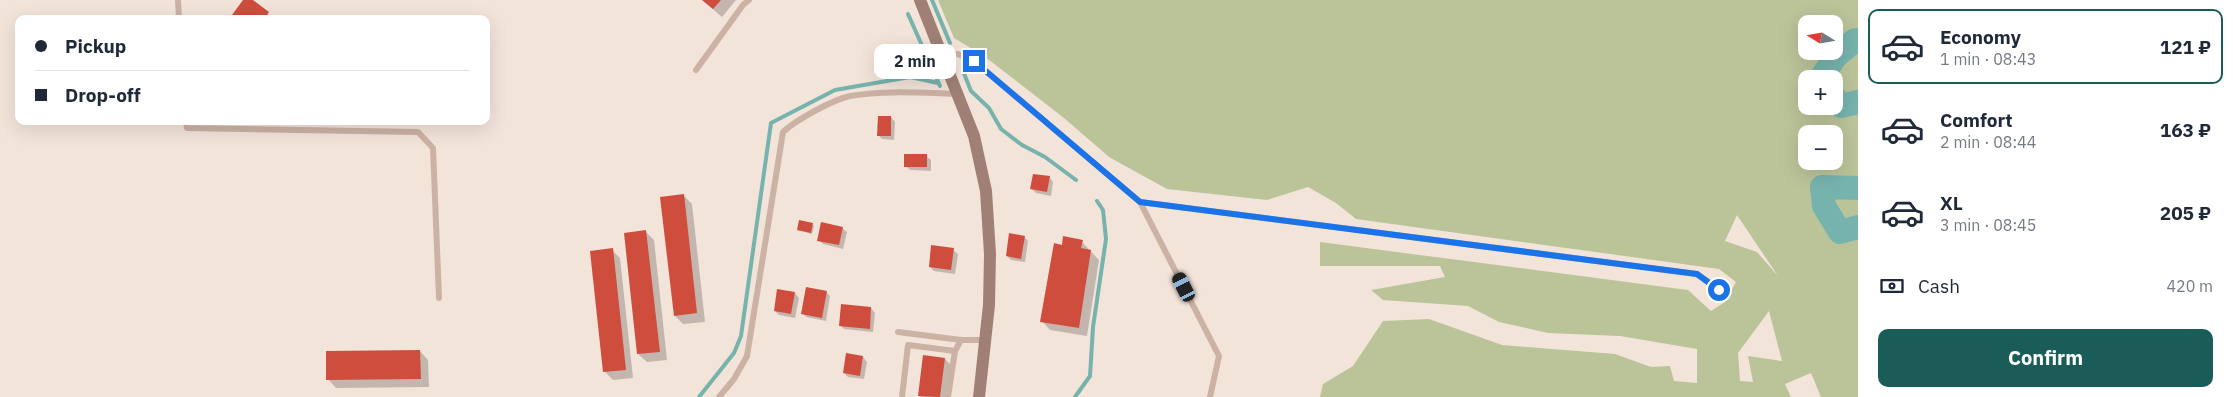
<!DOCTYPE html>
<meta charset="utf-8">
<style>
body{margin:0;font-family:"IBM Plex Sans",sans-serif;background:#f6f6f7;color:#1f2937;height:100vh;display:flex;flex-direction:column;font-size:19px;white-space:nowrap}
*{box-sizing:border-box;margin:0}
p{font-size:16px;color:#747a83}
.icon{flex:none;width:28px;height:28px;fill:none;stroke:currentColor;stroke-width:2;stroke-linecap:round;stroke-linejoin:round}
.map{position:relative;flex:1;overflow:hidden}
.side{display:flex;flex-direction:column;background:#fff;width:375px}
.side>*{flex:none}
.top-card{position:absolute;left:15px;top:15px;width:475px;height:110px;border-radius:10px;box-shadow:0 5px 20px #0002;display:grid;align-content:center;height:110px;padding:0 20px;background:#fff}
.needle{width:32px;rotate:281deg}
.controls{position:absolute;left:1798px;top:15px;display:grid;gap:10px}
.controls a{display:grid;place-items:center;width:45px;height:45px;border-radius:10px;background:#fff;box-shadow:0 5px 20px #0002;font-size:25px}
.end{position:absolute;width:22px;height:22px;margin:-11px;border:6px solid #1a73e8;background:#fff;box-shadow:0 0 0 2px #fff}
.from{border-radius:50%}
.bubble{position:absolute;height:35px;border-radius:10px;background:#fff;box-shadow:0 5px 20px #0002;font-size:16px;font-weight:700;line-height:35px;text-align:center}
.car{position:absolute;width:15px;height:30px;margin:-15px -8px;border-radius:6px;box-shadow:0 0 4px 1px #0007;background:linear-gradient(#222 24%,#8ab4d8 0 40%,#222 0 76%,#8ab4d8 0 86%,#222 0)}
.top-card b{display:flex;align-items:center;gap:18px;height:48px;font-size:19px}
.top-card b+b{border-top:1px solid #e0e1e3}
.top-card i{width:12px;height:12px;background:#1f2937}
ul{padding:9px 0 0;list-style:none}
li{display:flex;align-items:center;gap:15px;height:75px;margin:0 10px 8px;padding:0 10px;border:2px solid transparent;border-radius:10px}
li div{flex:1}
li b{display:block;font-size:19px}
li em{font-style:normal;font-weight:700}
li.active{border-color:#195c58}
li>.icon{width:45px;height:45px;stroke-width:1.5}
.pay{display:flex;align-items:center;gap:12px;height:55px;padding:0 20px;font-size:19px}
.pay p{margin-inline-start:auto}
.button{display:flex;gap:10px;margin-top:auto;padding:10px 20px}
.button a{flex:1;height:58px;border-radius:10px;background:#195c58;color:#fff;font-size:20px;font-weight:700;line-height:58px;text-align:center}
main{display:flex;flex:1;min-height:0}
.map>svg:first-child{display:block}
</style>
<main>
<div class="map">
<svg width="1858" height="397" viewBox="0 0 1858 397">
<rect width="100%" height="100%" fill="#f3e4da"/>
<path fill="#bbc399" fill-rule="evenodd" d="M938,0H1858V397H1821L1811,373L1785,384L1791,397H1320L1323,384L1353,366L1383,321L1429,319L1502,345L1615,354L1651,367L1670,366L1674,381L1697,383V349L1620,336L1548,333L1499,322L1468,306L1383,300L1371,290L1445,277L1440,266H1320V242L1688,290L1711,311L1725,302L1736,282L1719,269L1356,219L1336,203L1308,187L1267,200L1167,189L1109,157L1064,118L984,56L954,38ZM1806,24H1834V51H1806ZM1806,79H1834V106H1806ZM1806,134H1834V161H1806ZM1737,215L1778,276L1757,252L1725,241ZM1769,311L1782,361L1748,356L1753,382L1740,381L1738,353Z"/>
<g fill="#0003">
<polygon points="245,0 251,0 274,19 230,19"/>
<polygon points="702,0 736,0 722,17"/>
<polygon points="891,117 895,122 894,140 882,139 878,135"/>
<polygon points="926,156 931,160 931,171 910,170 906,166"/>
<polygon points="1049,177 1053,182 1051,196 1036,193 1032,189"/>
<polygon points="683,195 692,204 705,322 683,324 675,316"/>
<polygon points="812,224 814,226 812,234 798,230"/>
<polygon points="842,228 847,232 843,249 823,244 819,240"/>
<polygon points="646,232 654,240 667,360 647,362 638,354"/>
<polygon points="1024,237 1028,241 1025,262 1011,260 1007,256"/>
<polygon points="1082,242 1099,260 1087,336 1050,330 1042,321 1063,246"/>
<polygon points="612,250 620,258 633,378 613,380 605,372"/>
<polygon points="953,250 958,254 955,274 934,271 930,267"/>
<polygon points="826,292 830,296 826,321 806,317 802,313"/>
<polygon points="795,293 799,298 795,318 779,315 775,311"/>
<polygon points="842,306 871,308 875,313 873,332 844,329 840,325"/>
<polygon points="420,351 428,360 429,387 336,388 328,379"/>
<polygon points="847,355 863,357 867,362 864,379 848,377 844,373"/>
<polygon points="945,359 951,365 947,397 920,397"/>
</g>
<g fill="none" stroke-linecap="round" stroke-linejoin="round">
<g stroke="#77b3ad" stroke-width="4">
<polyline points="932,0 950,43"/>
<polyline points="908,14 940,86"/>
<polyline points="963,71 971,91 989,108 1001,129 1022,145 1045,157 1076,180"/>
<polyline points="699,397 734,353 741,336 771,123 835,90 910,77 938,83"/>
<polyline points="1075,397 1090,376 1093,327 1106,239 1103,210 1097,201"/>
</g>
<g stroke="#77b3ad" stroke-width="24">
<polyline points="1824,79 1823,75 1836,56 1855,40 1858,41"/>
<polyline points="1834,97 1841,106 1858,102"/>
<polyline points="1858,188 1822,187 1824,206 1840,232 1858,227"/>
</g>
</g>
<g fill="#cf4d3c">
<polygon points="243,0 253,0 269,12 264,19 229,19"/>
<polygon points="702,0 721,0 713,9"/>
<polygon points="878,116 891,116 891,136 877,136"/>
<rect x="904" y="154" width="23" height="13"/>
<polygon points="1033,174 1050,176 1047,192 1030,189"/>
<polygon points="684,194 697,313 674,316 660,197"/>
<polygon points="799,220 813,223 811,233 797,230"/>
<polygon points="821,222 843,227 839,245 817,241"/>
<polygon points="646,230 660,352 637,354 624,233"/>
<polygon points="1009,233 1025,236 1021,259 1006,256"/>
<polygon points="1063,236 1083,240 1081,248 1091,250 1079,328 1040,322 1054,243 1062,245"/>
<polygon points="931,245 954,248 951,270 929,267"/>
<polygon points="613,248 626,370 603,372 590,251"/>
<polygon points="806,287 827,291 822,318 801,314"/>
<polygon points="777,289 795,292 791,314 774,311"/>
<polygon points="841,304 871,307 870,329 839,326"/>
<polygon points="420,350 421,379 326,380 326,351"/>
<polygon points="846,353 863,356 860,376 843,373"/>
<polygon points="923,355 945,358 940,397 918,396"/>
</g>
<g fill="none" stroke-linecap="round" stroke-linejoin="round">
<g stroke="#ccb2a5" stroke-width="6">
<polyline points="178,0 179,19"/>
<polyline points="942,53 958,54 974,61 1140,202 1219,356 1210,397"/>
<polyline points="696,70 743,5 749,0"/>
<polyline points="186,121 187,128 418,132 433,148 439,298"/>
<polyline points="1140,202 1697,274 1719,290"/>
<polyline points="898,332 961,340 986,340"/>
<path d="M719,397L734,379L747,356L783,132C796,120 832,100 850,96C885,90 923,93 958,94"/>
<polyline points="902,397 908,345 955,351"/>
<polyline points="948,397 955,351 961,340"/>
</g>
<polyline stroke="#a08076" stroke-width="12" points="920,0 974,136 986,191 990,254 989,305 979,397"/>
</g>
<g fill="none" stroke-linecap="round" stroke-linejoin="round">
<polyline stroke="#1a73e8" stroke-width="6" points="974,61 1140,202 1697,274 1719,290"/>
</g>
</svg>
<div class="controls">
<a><svg class="needle" viewBox="-14 -14 28 28"><path d="M0-13l5 13h-10z" fill="#e53935"/><path d="M0 13l5-13h-10z" fill="#747a83"/></svg></a>
<a>+</a>
<a>−</a>
</div>
<i class="end from" style="left:1719px;top:290px"></i>
<i class="end" style="left:974px;top:61px"></i>
<div class="bubble" style="left:874px;top:44px;width:82px">2 min</div>
<i class="car" style="left:1184px;top:287px;rotate:333deg"></i>
<div class="top-card">
<b><i class="from"></i>Pickup</b>
<b><i></i>Drop-off</b>
</div>
</div>
<section class="side">
<ul>
<li class="active"><svg class="icon" aria-label="car" viewBox="0 0 24 24"><path d="M5 17H2v-5l4-1 3-4h7l3 4 3 1v5h-3M9 17h6M6 11h13"/><circle cx="7" cy="17" r="2"/><circle cx="17" cy="17" r="2"/></svg><div><b>Economy</b><p>1 min · 08:43</p></div><em>121 ₽</em></li>
<li><svg class="icon" aria-label="car" viewBox="0 0 24 24"><path d="M5 17H2v-5l4-1 3-4h7l3 4 3 1v5h-3M9 17h6M6 11h13"/><circle cx="7" cy="17" r="2"/><circle cx="17" cy="17" r="2"/></svg><div><b>Comfort</b><p>2 min · 08:44</p></div><em>163 ₽</em></li>
<li><svg class="icon" aria-label="car" viewBox="0 0 24 24"><path d="M5 17H2v-5l4-1 3-4h7l3 4 3 1v5h-3M9 17h6M6 11h13"/><circle cx="7" cy="17" r="2"/><circle cx="17" cy="17" r="2"/></svg><div><b>XL</b><p>3 min · 08:45</p></div><em>205 ₽</em></li>
</ul>
<div class="pay"><svg class="icon" aria-label="cash" viewBox="0 0 24 24"><path d="M3 7h18v10H3z"/><circle cx="12" cy="12" r="2"/></svg>Cash<p>420 m</p></div>
<div class="button"><a>Confirm</a></div>
</section>
</main>
